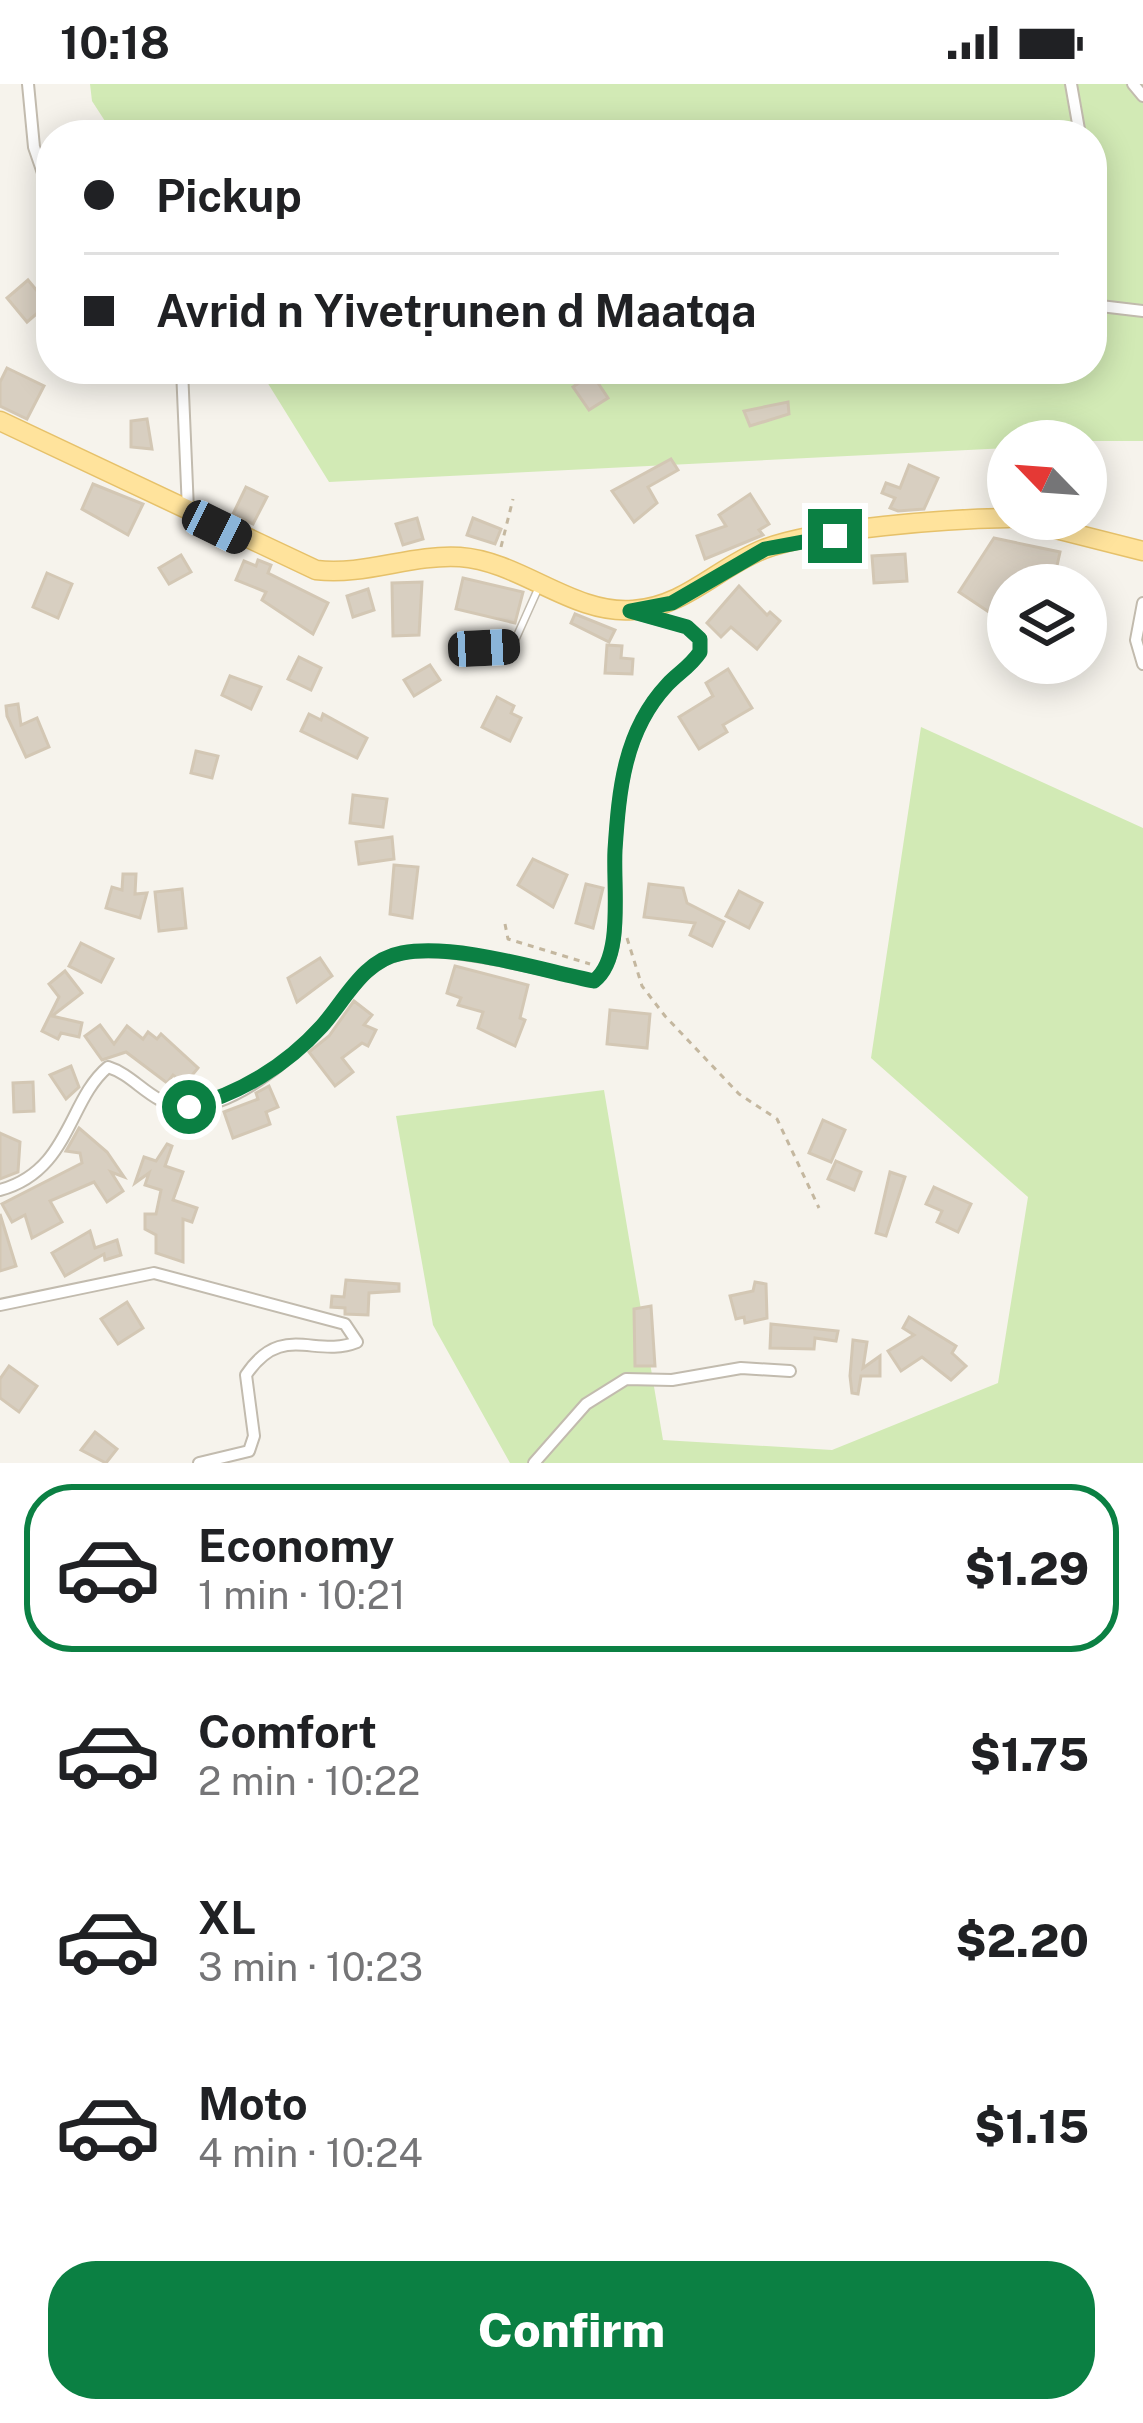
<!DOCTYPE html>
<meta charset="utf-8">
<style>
body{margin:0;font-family:"Public Sans",sans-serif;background:#f2f2f2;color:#202124;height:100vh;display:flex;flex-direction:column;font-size:45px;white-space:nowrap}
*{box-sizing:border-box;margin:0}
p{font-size:39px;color:#757577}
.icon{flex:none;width:66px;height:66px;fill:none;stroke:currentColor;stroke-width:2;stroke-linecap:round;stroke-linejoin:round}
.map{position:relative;height:1379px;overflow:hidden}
.details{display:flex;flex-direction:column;background:#fff;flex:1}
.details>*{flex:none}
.guide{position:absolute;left:36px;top:36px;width:1071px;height:264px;border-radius:48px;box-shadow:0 6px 30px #0003;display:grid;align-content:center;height:264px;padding:0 48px;background:#fff}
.needle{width:78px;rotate:295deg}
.fabs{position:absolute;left:987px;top:336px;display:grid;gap:24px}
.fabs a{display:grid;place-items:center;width:120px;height:120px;border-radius:50%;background:#fff;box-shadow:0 6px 30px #0003;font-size:60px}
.end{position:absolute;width:54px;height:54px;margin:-27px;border:15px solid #0b8043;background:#fff;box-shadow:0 0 0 6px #fff}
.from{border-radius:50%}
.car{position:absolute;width:36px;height:72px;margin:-36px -18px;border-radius:15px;box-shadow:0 0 9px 3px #0007;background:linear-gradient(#222 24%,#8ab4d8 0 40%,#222 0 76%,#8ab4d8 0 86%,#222 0)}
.guide b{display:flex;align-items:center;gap:42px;height:114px;font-size:45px}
.guide b+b{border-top:3px solid #e0e0e0}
.guide i{width:30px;height:30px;background:#202124}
ul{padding:21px 0 0;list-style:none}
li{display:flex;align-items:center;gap:36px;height:168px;margin:0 24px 18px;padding:0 24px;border:6px solid transparent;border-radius:48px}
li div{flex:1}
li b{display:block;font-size:45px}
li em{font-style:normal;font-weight:800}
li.current{border-color:#0b8043}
li>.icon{width:108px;height:108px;stroke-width:1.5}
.cta{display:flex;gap:24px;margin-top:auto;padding:24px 48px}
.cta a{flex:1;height:138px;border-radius:48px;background:#0b8043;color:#fff;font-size:48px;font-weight:800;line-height:138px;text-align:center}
.status{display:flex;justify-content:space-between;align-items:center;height:84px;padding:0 60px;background:#fff;direction:ltr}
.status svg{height:33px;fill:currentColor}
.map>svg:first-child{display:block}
</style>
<div class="status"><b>10:18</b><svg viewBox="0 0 49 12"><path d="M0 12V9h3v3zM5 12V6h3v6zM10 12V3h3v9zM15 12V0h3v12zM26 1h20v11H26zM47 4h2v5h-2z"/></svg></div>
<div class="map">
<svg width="1143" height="1379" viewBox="0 0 1143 1379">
<rect width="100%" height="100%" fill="#f6f3ec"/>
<g fill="#d2eab5">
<polygon points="90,0 1143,0 1143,357 1008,357 1008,364 329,398 259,285 1092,285 1092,51 114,51 92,17"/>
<polygon points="921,643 1143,744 1143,1379 510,1379 433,1241 396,1032 604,1006 663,1356 832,1366 998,1299 1028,1113 871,974"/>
</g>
<g fill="#d8cfc1" stroke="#d3c7b4" stroke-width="3">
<polygon points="28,196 48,220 27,238 7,214"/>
<polygon points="7,284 44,302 27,335 0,322 0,298"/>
<polygon points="592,290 608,314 589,326 573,303"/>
<polygon points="788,318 789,330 750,342 744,327"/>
<polygon points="147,335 152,365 131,363 131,337"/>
<polygon points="671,375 678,386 648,403 657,419 634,438 612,407"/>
<polygon points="909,381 938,394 924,425 898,427 890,424 895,414 882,409 886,399 900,404"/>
<polygon points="93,400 143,420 128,451 82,425"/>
<polygon points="246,403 267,413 253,440 233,430"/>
<polygon points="750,410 769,440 759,446 763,451 705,475 697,452 726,442 719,431"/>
<polygon points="417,434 423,455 403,461 396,440"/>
<polygon points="473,434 501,445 495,460 467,451"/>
<polygon points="994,454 1060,468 1055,491 1030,486 1018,501 1008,501 992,530 959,508"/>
<polygon points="905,470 907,497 874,499 872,472"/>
<polygon points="181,471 191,488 169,500 159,484"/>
<polygon points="258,476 271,481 268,489 328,519 313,550 262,516 266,508 236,496 244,477 256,482"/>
<polygon points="47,489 72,500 58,534 33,523"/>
<polygon points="463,494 523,508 515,539 456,525"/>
<polygon points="422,498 419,551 393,552 392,499"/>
<polygon points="739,502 767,531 770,528 780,537 757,565 731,543 721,553 707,539"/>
<polygon points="368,505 374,526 353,533 347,512"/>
<polygon points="575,530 615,546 609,558 571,539"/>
<polygon points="607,561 622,562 621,574 633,575 632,590 605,589"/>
<polygon points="299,573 321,584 311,606 288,595"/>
<polygon points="430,581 440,596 414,612 404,596"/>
<polygon points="728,585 752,624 723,641 727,648 699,665 679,633 713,612 706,599"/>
<polygon points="230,592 261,603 251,625 222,611"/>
<polygon points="497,613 514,622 511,629 521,634 510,657 482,643"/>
<polygon points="18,620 21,641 37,634 49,663 26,673 7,632 6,622"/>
<polygon points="309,630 321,636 323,630 367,654 357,674 301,647"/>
<polygon points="196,667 218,672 212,694 191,689"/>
<polygon points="353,711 387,715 383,743 350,739"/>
<polygon points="392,753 394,775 359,780 356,758"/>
<polygon points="533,775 567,791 553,823 518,801"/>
<polygon points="394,781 418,783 412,834 390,830"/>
<polygon points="123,790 136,790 135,810 147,809 140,834 106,824 112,803 122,806"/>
<polygon points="586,800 603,804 593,844 576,839"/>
<polygon points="649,800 683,804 687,819 724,838 712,862 690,851 695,839 644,833"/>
<polygon points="182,805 186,844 159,847 155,808"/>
<polygon points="739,807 762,819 749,844 726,832"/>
<polygon points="81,859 113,875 101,898 69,882"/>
<polygon points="320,874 332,892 297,918 288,894"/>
<polygon points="455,882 528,901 520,934 525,936 515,962 478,944 483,928 458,921 461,914 447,909"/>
<polygon points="65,887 82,909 52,932 82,939 79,953 61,949 58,955 42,947 59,913 49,900"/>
<polygon points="354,917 372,931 364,941 376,946 368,962 362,959 342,974 353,988 335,1002 309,968 329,952"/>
<polygon points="610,926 650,930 647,964 607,960"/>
<polygon points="100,941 114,960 127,942 143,955 148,948 157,955 161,950 198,984 185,1000 173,991 167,999 126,968 102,976 85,952"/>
<polygon points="71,982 79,1003 66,1015 50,991"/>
<polygon points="33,998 34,1027 14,1028 13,999"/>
<polygon points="269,1002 278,1023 266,1028 270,1040 233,1054 224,1028 258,1015 256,1009"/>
<polygon points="823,1036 845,1046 831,1078 809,1069"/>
<polygon points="79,1044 107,1068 124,1093 111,1088 123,1107 107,1118 94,1098 50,1117 62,1138 32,1154 25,1131 12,1138 2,1120 82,1079 80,1069 66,1067"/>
<polygon points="0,1049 20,1058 18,1088 0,1095"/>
<polygon points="167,1060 172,1062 165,1082 183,1088 173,1116 197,1124 192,1138 183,1135 183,1178 156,1169 156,1151 145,1145 145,1130 156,1130 161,1106 145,1101 149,1089 135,1099 144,1073 156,1077"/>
<polygon points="836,1077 861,1088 854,1106 828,1095"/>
<polygon points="890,1088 905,1093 886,1152 876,1149"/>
<polygon points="934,1103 971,1120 958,1148 937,1138 942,1127 926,1120"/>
<polygon points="0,1130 16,1182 0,1187"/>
<polygon points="90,1147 95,1164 117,1156 121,1171 105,1176 104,1170 65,1192 52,1169"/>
<polygon points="346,1196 399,1200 399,1207 369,1209 368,1231 345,1230 345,1224 331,1223 332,1212 344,1213"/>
<polygon points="755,1198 766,1200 767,1234 745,1239 744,1233 736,1235 730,1212 753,1207"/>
<polygon points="127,1218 143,1244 118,1260 101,1235"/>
<polygon points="651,1222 655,1282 635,1282 634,1225"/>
<polygon points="909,1233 956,1262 952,1269 966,1282 951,1296 922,1273 901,1287 888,1267 914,1251 903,1244"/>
<polygon points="771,1240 838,1247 836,1257 815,1254 814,1265 770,1264"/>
<polygon points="853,1256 867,1258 863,1284 880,1272 880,1292 861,1292 858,1310 852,1309 850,1292"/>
<polygon points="9,1282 37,1302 19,1328 0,1314 0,1295"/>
<polygon points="95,1348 117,1365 106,1379 81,1366"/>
</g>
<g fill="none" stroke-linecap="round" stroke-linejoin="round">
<g stroke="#c2bbae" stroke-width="9">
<polyline id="service" points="484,564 512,563 538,505"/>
</g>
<g stroke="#c2bbae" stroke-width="14">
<g id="minor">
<polyline points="28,0 34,63 51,112"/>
<polyline points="1071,0 1080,51"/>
<polyline points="1133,0 1143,12"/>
<polyline points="1092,221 1143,227"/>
<polyline points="182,285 188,426"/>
<polyline points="1143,519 1136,556 1143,580"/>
<path d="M0,1106C70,1087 68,1016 108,983C137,992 151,1022 187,1023C233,1024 288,977 318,946C344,920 359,882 396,871C440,857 547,887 594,897C625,873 613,805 615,766C619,707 624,647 667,601C678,589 690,583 700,569V555L687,543L633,528"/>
<path d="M0,1221L154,1189L345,1240L357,1258C315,1275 282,1237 246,1291L254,1352L249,1367L199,1379"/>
<polyline points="534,1379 586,1320 626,1295 672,1296 741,1284 790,1287"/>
</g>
</g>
<g stroke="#e6c16a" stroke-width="21">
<g id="primary">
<path d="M0,337L316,486C365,492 411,470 460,473C520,477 573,531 633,526C685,523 718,483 764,465C820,444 947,435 1008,434"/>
<polyline points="1016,435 1143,467"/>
</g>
</g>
<g stroke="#c4b79f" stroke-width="3" stroke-dasharray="6 6" stroke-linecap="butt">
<polyline points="501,463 513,415"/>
<polyline points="505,840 508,855 590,880"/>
<polyline points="627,854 642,902 665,932 739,1010 777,1035 819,1124"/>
</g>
<use href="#service" stroke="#fff" stroke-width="6"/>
<use href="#minor" stroke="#fff" stroke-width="10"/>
<use href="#primary" stroke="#ffe39c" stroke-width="18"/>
</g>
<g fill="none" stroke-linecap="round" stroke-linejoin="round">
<path stroke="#0b8043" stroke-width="15" d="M189,1023C239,1010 286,982 322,942C346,915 363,876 402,869C456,859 540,886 594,897C624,874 613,805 615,766C619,706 624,647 667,601C678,589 690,583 700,568V555L687,543L630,527L672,519L765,465L835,452"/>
</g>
</svg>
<div class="fabs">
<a><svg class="needle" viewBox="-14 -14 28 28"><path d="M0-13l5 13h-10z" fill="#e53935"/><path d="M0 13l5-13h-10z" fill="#757577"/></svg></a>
<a><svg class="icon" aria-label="layers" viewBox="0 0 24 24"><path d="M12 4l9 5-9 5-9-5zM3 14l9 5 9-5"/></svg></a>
</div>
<i class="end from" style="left:189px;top:1023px"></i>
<i class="end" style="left:835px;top:452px"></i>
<i class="car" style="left:217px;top:443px;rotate:116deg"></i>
<i class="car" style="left:484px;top:564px;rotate:87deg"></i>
<div class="guide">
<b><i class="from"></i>Pickup</b>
<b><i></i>Avrid n Yivetṛunen d Maatqa</b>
</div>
</div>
<section class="details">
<ul>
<li class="current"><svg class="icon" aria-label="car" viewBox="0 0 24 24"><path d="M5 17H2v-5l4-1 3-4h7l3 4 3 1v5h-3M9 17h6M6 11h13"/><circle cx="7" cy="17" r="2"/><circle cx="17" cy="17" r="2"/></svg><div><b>Economy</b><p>1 min · 10:21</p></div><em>$1.29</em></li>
<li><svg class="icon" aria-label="car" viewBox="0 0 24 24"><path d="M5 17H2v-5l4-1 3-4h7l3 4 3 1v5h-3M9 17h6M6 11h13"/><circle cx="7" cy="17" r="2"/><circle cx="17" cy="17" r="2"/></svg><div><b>Comfort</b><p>2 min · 10:22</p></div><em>$1.75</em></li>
<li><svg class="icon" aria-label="car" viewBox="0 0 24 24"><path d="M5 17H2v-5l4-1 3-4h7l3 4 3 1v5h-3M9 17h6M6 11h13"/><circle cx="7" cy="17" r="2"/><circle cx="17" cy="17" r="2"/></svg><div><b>XL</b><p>3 min · 10:23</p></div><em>$2.20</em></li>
<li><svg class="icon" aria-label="car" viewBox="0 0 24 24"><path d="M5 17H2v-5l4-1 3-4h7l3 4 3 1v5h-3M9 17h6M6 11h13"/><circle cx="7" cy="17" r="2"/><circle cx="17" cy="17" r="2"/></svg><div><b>Moto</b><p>4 min · 10:24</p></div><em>$1.15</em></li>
</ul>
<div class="cta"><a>Confirm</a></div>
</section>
